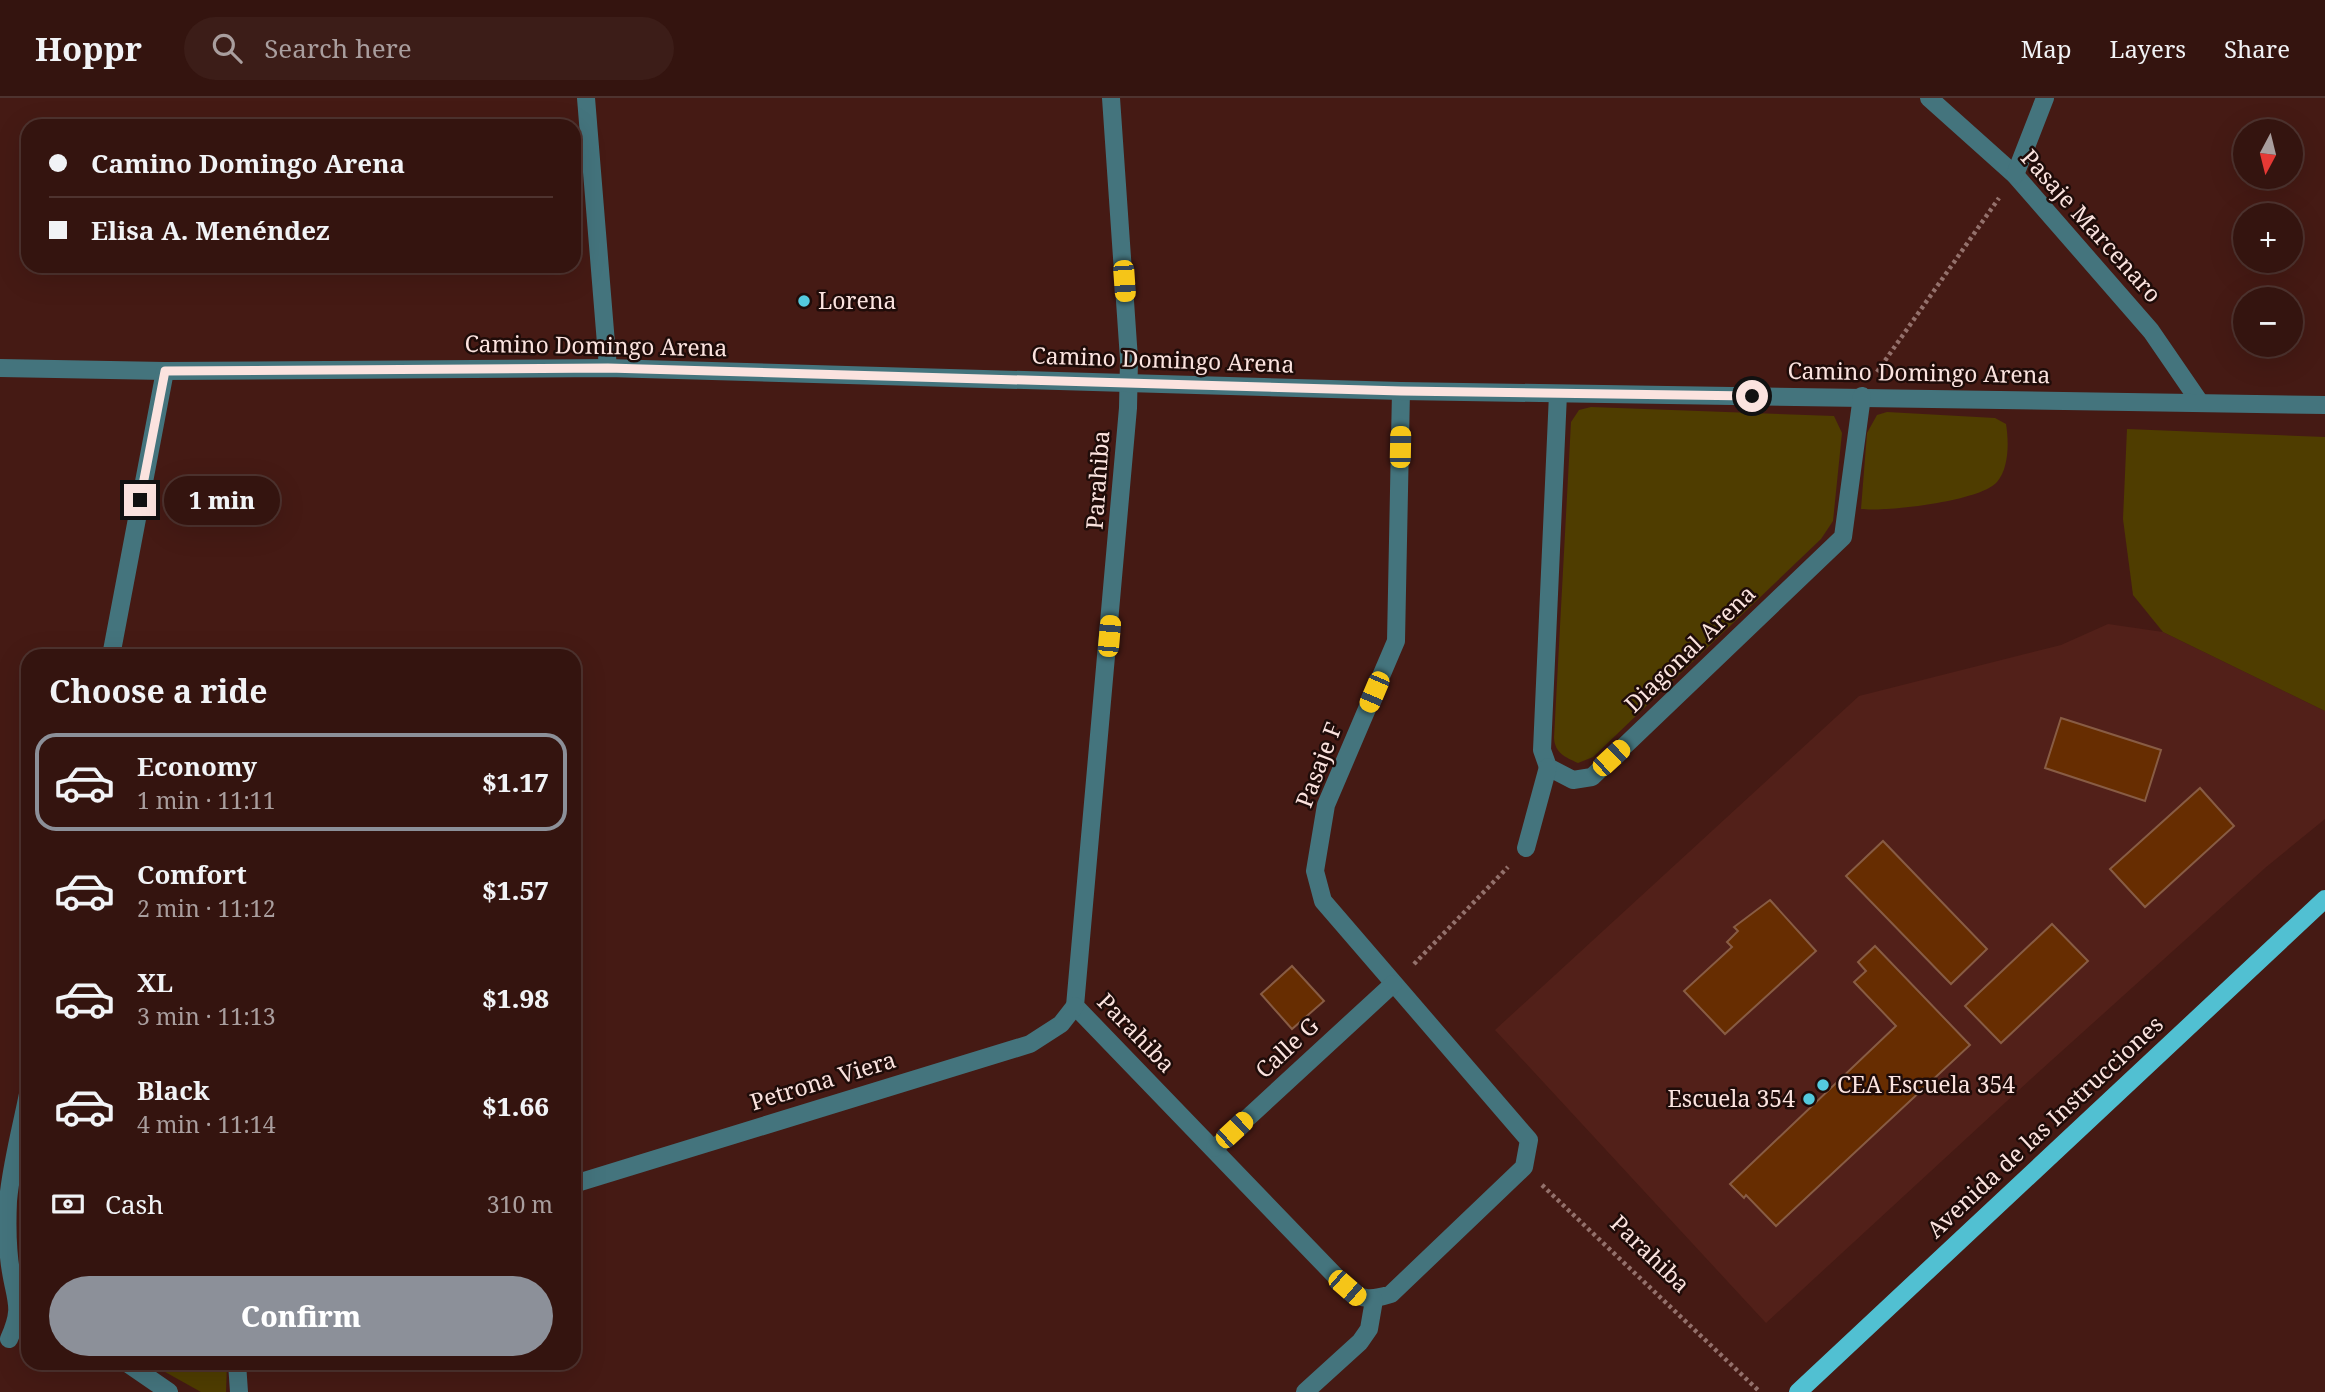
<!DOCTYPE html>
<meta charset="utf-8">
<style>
body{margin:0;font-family:"Noto Serif",serif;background:#3c1d18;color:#f1f3f6;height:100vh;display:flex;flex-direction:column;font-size:26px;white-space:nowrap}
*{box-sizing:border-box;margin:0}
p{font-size:23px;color:#a99e9e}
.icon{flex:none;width:38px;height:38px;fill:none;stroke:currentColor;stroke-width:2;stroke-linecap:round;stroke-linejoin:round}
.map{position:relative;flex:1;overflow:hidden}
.details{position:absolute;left:21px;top:551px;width:560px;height:721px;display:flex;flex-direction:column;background:#34140f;border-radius:21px;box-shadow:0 7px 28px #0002,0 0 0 2px #4e332f}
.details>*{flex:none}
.top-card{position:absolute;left:21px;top:21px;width:560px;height:154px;border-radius:21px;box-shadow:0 7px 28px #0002,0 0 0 2px #4e332f;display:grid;align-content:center;height:154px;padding:0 28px;background:#34140f}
.needle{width:46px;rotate:187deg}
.buttons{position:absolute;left:2233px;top:21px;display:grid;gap:14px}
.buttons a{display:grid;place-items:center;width:70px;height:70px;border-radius:50%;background:#34140f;box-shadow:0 7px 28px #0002,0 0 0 2px #4e332f;font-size:35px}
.end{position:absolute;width:32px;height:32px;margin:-16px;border:9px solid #fbe3df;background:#111;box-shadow:0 0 0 4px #111}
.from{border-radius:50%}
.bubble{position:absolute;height:49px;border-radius:24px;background:#34140f;box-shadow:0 7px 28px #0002,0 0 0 2px #4e332f;font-size:23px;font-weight:800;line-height:49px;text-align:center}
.car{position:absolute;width:21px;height:42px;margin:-21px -10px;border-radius:9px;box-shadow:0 0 5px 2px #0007;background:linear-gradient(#f5c518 24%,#345 0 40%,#f5c518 0 76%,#345 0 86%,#f5c518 0)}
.top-card b{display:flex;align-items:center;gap:24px;height:66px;font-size:26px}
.top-card b+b{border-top:2px solid #4e332f}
.top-card i{width:18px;height:18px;background:#f1f3f6}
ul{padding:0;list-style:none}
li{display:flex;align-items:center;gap:21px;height:98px;margin:0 14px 10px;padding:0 14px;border:4px solid transparent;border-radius:21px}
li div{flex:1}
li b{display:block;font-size:26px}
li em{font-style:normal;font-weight:800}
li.current{border-color:#8c9099}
li>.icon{width:63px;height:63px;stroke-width:1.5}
h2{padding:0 28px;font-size:32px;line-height:84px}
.pay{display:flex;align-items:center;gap:18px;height:77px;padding:0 28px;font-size:26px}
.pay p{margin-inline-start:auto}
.cta{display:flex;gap:14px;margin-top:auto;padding:14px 28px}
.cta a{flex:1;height:80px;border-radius:42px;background:#8c9099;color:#fff;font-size:28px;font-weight:800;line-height:80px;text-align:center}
header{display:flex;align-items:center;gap:42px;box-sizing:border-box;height:98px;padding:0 35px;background:#34140f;border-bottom:2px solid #4e332f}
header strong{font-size:33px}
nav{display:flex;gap:38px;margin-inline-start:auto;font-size:24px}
.search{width:490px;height:63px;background:#3c1d18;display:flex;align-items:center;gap:18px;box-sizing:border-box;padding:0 24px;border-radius:38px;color:#a99e9e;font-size:26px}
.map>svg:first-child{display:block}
</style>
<header>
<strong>Hoppr</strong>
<div class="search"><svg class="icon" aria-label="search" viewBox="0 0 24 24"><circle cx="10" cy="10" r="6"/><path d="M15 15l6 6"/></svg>Search here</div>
<nav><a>Map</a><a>Layers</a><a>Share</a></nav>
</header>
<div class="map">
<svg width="2325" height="1294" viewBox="0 0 2325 1294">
<rect width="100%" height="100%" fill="#451a14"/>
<polygon fill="#522019" points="2108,526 2163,534 2325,613 2325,721 2265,770 2032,980 1766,1225 1495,932 1859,598 2061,547"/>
<g fill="#4f3d00">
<path d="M1591,309L1834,318L1842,335L1833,423L1821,441L1593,659L1578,665C1565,659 1555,655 1554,640L1571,324L1579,312Z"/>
<path d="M1887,314L1995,320L2006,326C2009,344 2009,370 1997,384C1981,403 1887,414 1861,411L1867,335L1877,317Z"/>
<polygon points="2127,331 2325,339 2325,613 2163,534 2133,497 2123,421"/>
<polygon points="156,1265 227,1265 226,1294 201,1294 158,1270"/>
</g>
<g fill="#672d01" stroke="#885c44" stroke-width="2">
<polygon points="2061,620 2161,652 2145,703 2045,670"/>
<polygon points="2200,690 2234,728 2145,809 2110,771"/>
<polygon points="1883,743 1987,851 1951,886 1846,778"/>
<polygon points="1770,802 1816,853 1725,936 1684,893 1732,849 1727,844 1738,833 1734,829"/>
<polygon points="2052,826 2088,863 2001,945 1965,908"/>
<polygon points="1875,848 1970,947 1776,1128 1746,1097 1744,1100 1730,1086 1896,928 1854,884 1866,873 1858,864"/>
<polygon points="1292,868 1324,903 1292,931 1261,896"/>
</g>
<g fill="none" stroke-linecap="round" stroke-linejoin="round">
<g stroke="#94716c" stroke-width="4.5" stroke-dasharray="3.5 3.5" stroke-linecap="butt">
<polyline points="1877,274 1999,100"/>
<polyline points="1414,866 1508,769"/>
<polyline points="1542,1087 1760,1294"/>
</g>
<g stroke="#44747d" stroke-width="18">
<polyline points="586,0 608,270"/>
<path d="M1111,0L1129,261L1128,310L1075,908L1347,1190C1362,1203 1372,1202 1391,1196L1524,1069L1529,1042L1323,803L1315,773L1326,707L1396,543L1401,293"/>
<polyline points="1929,0 2015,77 2151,233 2199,303"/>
<polyline points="2015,77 2045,0"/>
<polyline points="0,270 165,273 608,270 1401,293 2325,307"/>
<polyline points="1558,296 1542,652 1548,669 1573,682 1592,679 1843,439 1862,298"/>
<polyline points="111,558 165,273"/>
<polyline points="1526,750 1548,669"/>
<polyline points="1215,1050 1393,886"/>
<polyline points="574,1086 1030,946 1061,926 1075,908"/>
<path d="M9,1241C23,1210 16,1204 11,1174C7,1151 7,1126 8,1103C11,1068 21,1031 28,996"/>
<polyline points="127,1265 169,1294"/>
<polyline points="237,1265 239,1294"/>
<polyline points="1305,1294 1360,1244 1369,1231 1374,1202"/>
</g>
<polyline stroke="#51c0d2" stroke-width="18" points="1798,1294 2325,801"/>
</g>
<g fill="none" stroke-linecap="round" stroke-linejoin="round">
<polyline stroke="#fbe3df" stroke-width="9" points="140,402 165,273 608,270 1401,293 1752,298"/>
</g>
<g fill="#54cade" stroke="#1f0c09" stroke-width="2.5">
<circle cx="804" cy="203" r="7"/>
<circle cx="1823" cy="987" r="7"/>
<circle cx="1809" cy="1001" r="7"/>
</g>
<g text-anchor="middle" stroke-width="5" stroke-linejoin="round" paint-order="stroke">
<g font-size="23" fill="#fbe3df" stroke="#1f0c09">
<text transform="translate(2091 128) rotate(48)" y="8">Pasaje Marcenaro</text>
<text transform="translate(596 248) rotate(1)" y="8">Camino Domingo Arena</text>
<text transform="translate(1163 262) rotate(2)" y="8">Camino Domingo Arena</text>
<text transform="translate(1919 275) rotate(1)" y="8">Camino Domingo Arena</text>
<text transform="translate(1098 382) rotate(-86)" y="8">Parahiba</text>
<text transform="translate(1690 551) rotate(-44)" y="8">Diagonal Arena</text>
<text transform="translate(1319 667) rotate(-69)" y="8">Pasaje F</text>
<text transform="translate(1136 935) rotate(46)" y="8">Parahiba</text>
<text transform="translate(1287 950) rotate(-43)" y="8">Calle G</text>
<text transform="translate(823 983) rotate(-17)" y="8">Petrona Viera</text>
<text transform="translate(2045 1029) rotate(-43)" y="8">Avenida de las Instrucciones</text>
<text transform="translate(1650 1156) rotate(44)" y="8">Parahiba</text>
</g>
<g font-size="23" fill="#fbe3df" stroke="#1f0c09" text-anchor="start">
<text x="818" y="211">Lorena</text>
<text x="1837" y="995">CEA Escuela 354</text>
<text x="1795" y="1009" text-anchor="end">Escuela 354</text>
</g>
</g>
</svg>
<div class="buttons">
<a><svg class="needle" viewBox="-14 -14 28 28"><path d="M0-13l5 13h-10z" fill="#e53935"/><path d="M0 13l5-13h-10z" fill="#a99e9e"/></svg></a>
<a>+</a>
<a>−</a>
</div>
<i class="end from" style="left:1752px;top:298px"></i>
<i class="end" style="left:140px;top:402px"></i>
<div class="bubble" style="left:164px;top:378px;width:116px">1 min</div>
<i class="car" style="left:1124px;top:183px;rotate:176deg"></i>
<i class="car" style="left:1400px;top:349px;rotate:1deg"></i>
<i class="car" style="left:1109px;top:538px;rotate:5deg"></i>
<i class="car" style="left:1374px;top:594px;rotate:203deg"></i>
<i class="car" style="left:1611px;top:660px;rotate:47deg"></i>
<i class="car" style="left:1234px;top:1032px;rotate:47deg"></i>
<i class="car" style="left:1347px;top:1190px;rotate:131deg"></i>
<div class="top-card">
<b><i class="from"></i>Camino Domingo Arena</b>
<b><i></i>Elisa A. Menéndez</b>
</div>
<section class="details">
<h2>Choose a ride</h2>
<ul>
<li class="current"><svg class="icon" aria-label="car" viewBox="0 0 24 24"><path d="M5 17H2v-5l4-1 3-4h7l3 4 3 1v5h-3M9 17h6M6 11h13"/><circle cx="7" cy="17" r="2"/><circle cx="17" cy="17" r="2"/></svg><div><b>Economy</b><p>1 min · 11:11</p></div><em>$1.17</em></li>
<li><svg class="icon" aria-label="car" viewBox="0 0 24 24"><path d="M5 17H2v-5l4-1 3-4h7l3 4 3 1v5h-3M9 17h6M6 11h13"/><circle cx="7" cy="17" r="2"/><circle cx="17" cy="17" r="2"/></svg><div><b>Comfort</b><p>2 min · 11:12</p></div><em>$1.57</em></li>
<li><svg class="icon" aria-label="car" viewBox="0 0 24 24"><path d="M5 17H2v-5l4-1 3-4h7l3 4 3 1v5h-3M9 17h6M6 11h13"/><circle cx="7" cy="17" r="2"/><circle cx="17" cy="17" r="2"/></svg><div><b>XL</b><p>3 min · 11:13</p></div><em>$1.98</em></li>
<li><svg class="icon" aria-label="car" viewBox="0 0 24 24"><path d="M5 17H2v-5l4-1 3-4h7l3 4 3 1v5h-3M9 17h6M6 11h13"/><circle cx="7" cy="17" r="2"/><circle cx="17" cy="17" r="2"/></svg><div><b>Black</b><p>4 min · 11:14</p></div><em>$1.66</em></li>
</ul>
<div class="pay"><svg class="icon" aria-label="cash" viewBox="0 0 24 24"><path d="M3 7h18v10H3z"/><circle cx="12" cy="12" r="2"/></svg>Cash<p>310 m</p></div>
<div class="cta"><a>Confirm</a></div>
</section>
</div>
